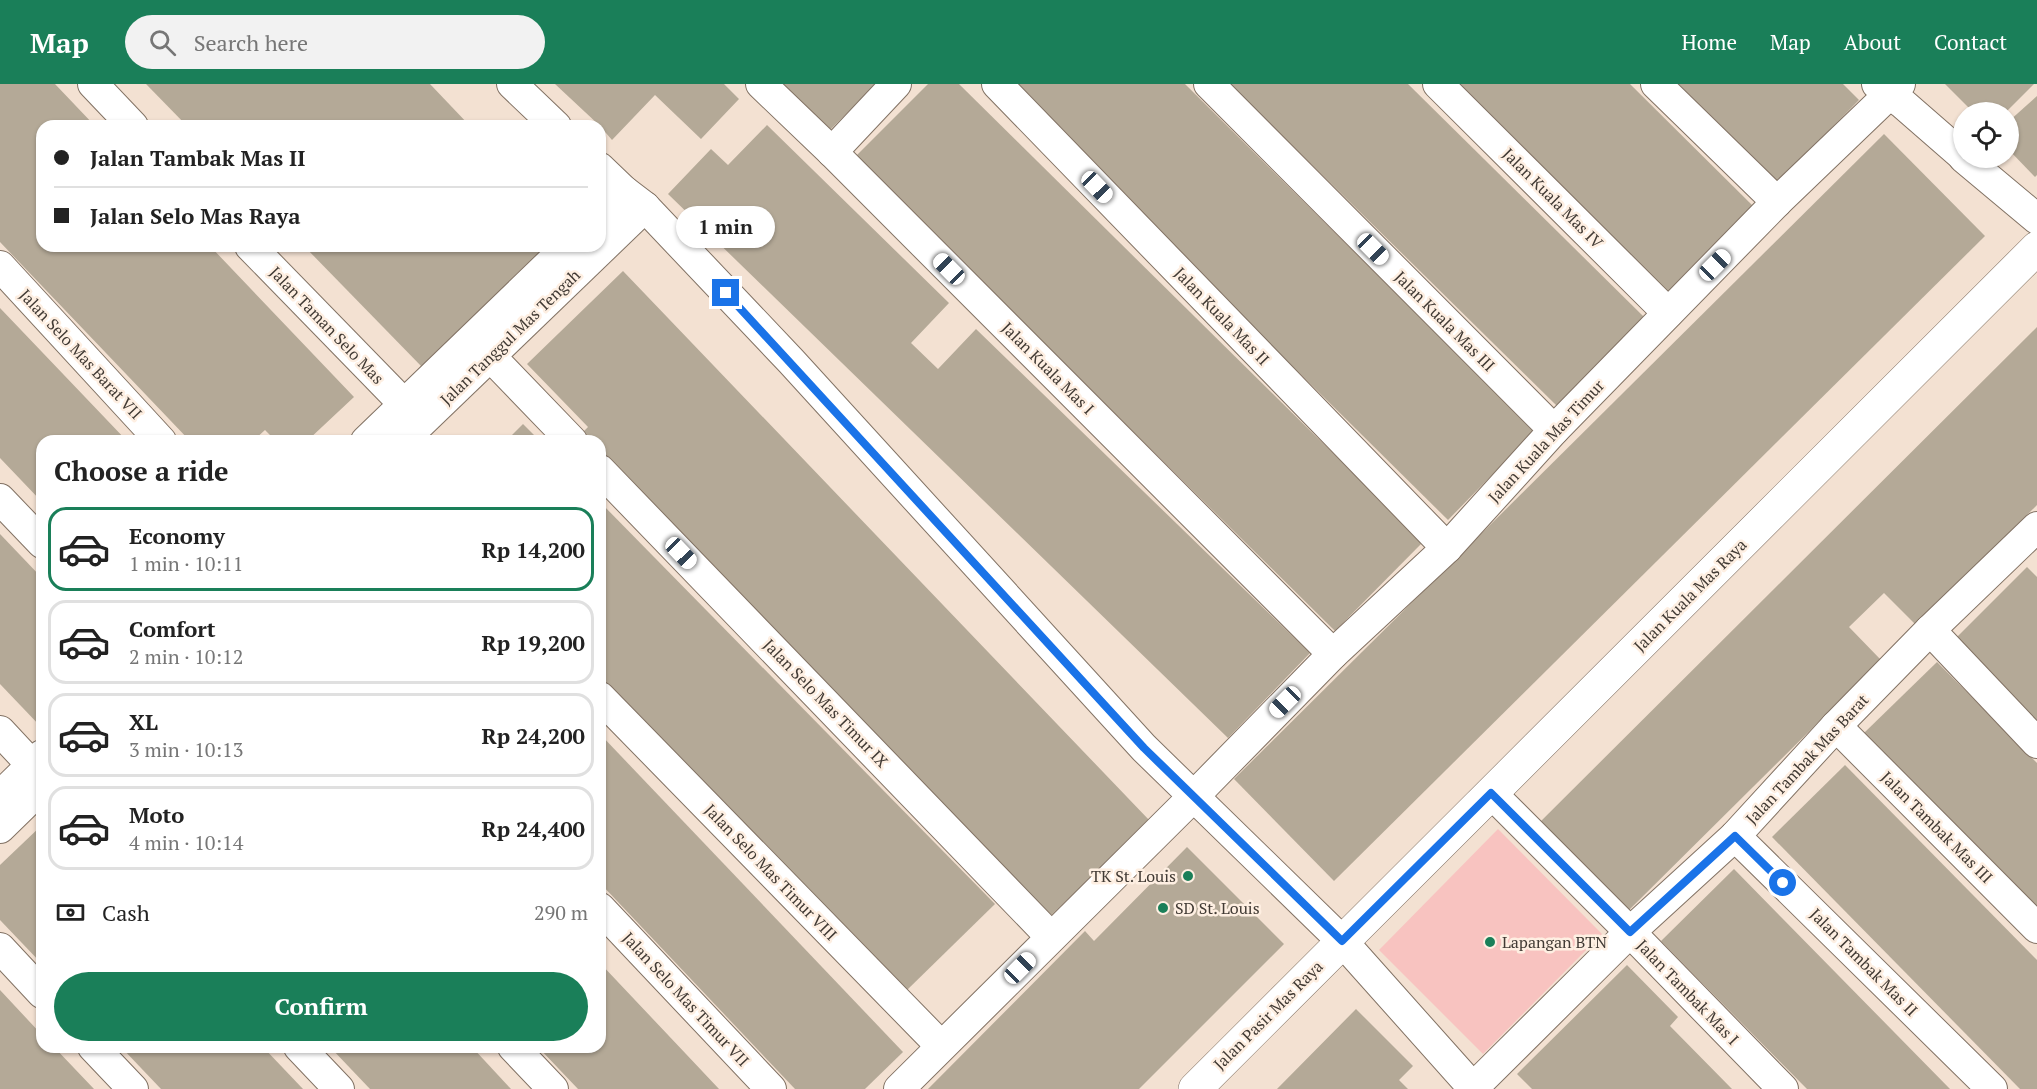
<!DOCTYPE html>
<meta charset="utf-8">
<style>
body{margin:0;font-family:"PT Serif",serif;background:#f2f2f2;color:#222;height:100vh;display:flex;flex-direction:column;font-size:22px;white-space:nowrap}
*{box-sizing:border-box;margin:0}
p{font-size:20px;color:#767676}
.icon{flex:none;width:33px;height:33px;fill:none;stroke:currentColor;stroke-width:2;stroke-linecap:round;stroke-linejoin:round}
.map{position:relative;flex:1;overflow:hidden}
.sheet{position:absolute;left:36px;top:351px;width:570px;height:618px;display:flex;flex-direction:column;background:#fff;border-radius:18px;box-shadow:0 2px 4px #0004}
.sheet>*{flex:none}
.banner{position:absolute;left:36px;top:36px;width:570px;height:132px;border-radius:18px;box-shadow:0 2px 4px #0004;display:grid;align-content:center;height:132px;padding:0 18px;background:#fff}
.controls{position:absolute;left:1953px;top:18px;display:grid;gap:12px}
.controls a{display:grid;place-items:center;width:66px;height:66px;border-radius:50%;background:#fff;box-shadow:0 2px 4px #0004;font-size:30px}
.end{position:absolute;width:27px;height:27px;margin:-14px;border:8px solid #1a73e8;background:#fff;box-shadow:0 0 0 3px #fff}
.from{border-radius:50%}
.bubble{position:absolute;height:42px;border-radius:21px;background:#fff;box-shadow:0 2px 4px #0004;font-size:20px;font-weight:800;line-height:42px;text-align:center}
.car{position:absolute;width:18px;height:36px;margin:-18px -9px;border-radius:8px;box-shadow:0 0 4px 2px #0007;background:linear-gradient(#fff 24%,#345 0 40%,#fff 0 76%,#345 0 86%,#fff 0)}
.banner b{display:flex;align-items:center;gap:21px;height:57px;font-size:22px}
.banner b+b{border-top:2px solid #e0e0e0}
.banner i{width:15px;height:15px;background:#222}
ul{padding:0;list-style:none}
li{display:flex;align-items:center;gap:18px;height:84px;margin:0 12px 9px;padding:0 6px;border:3px solid #e0e0e0;border-radius:18px}
li div{flex:1}
li b{display:block;font-size:22px}
li em{font-style:normal;font-weight:800}
li.active{border-color:#1a7f59}
li>.icon{width:54px;height:54px;stroke-width:1.5}
h2{padding:0 18px;font-size:27px;line-height:72px}
.pay{display:flex;align-items:center;gap:15px;height:66px;padding:0 18px;font-size:22px}
.pay p{margin-inline-start:auto}
.cta{display:flex;gap:12px;margin-top:auto;padding:12px 18px}
.cta a{flex:1;height:69px;border-radius:36px;background:#1a7f59;color:#fff;font-size:24px;font-weight:800;line-height:69px;text-align:center}
header{display:flex;align-items:center;gap:36px;box-sizing:border-box;height:84px;padding:0 30px;background:#1a7f59;color:#fff}
header strong{font-size:28px}
nav{display:flex;gap:33px;margin-inline-start:auto;font-size:21px}
.search{width:420px;height:54px;background:#f2f2f2;display:flex;align-items:center;gap:15px;box-sizing:border-box;padding:0 21px;border-radius:33px;color:#767676;font-size:22px}
.map>svg:first-child{display:block}
</style>
<header>
<strong>Map</strong>
<div class="search"><svg class="icon" aria-label="search" viewBox="0 0 24 24"><circle cx="10" cy="10" r="6"/><path d="M15 15l6 6"/></svg>Search here</div>
<nav><a>Home</a><a>Map</a><a>About</a><a>Contact</a></nav>
</header>
<div class="map">
<svg width="2037" height="1005" viewBox="0 0 2037 1005">
<rect width="100%" height="100%" fill="#f3e1d2"/>
<polygon fill="#f8c3c0" points="1498,745 1602,850 1483,970 1379,866"/>
<g fill="#b4a997">
<polygon points="0,0 55,0 95,42 42,42 42,162 210,162 354,313 307,357 276,357 265,346 253,357 190,357 0,158"/>
<polygon points="146,0 430,0 470,42 187,42"/>
<polygon points="555,0 724,0 739,15 701,55 655,11 612,56 600,42"/>
<polygon points="777,0 876,0 827,49"/>
<polygon points="928,0 959,0 1423,458 1335,547 855,73"/>
<polygon points="1007,0 1185,0 1535,347 1448,436"/>
<polygon points="1230,0 1408,0 1644,233 1557,322"/>
<polygon points="1452,0 1630,0 1753,122 1665,211"/>
<polygon points="1666,0 1843,0 1859,16 1772,105"/>
<polygon points="1945,0 2034,0 2006,28 1973,28"/>
<polygon points="2037,12 2037,91 2035,93 2008,65 2008,38"/>
<polygon points="767,41 949,219 911,259 938,285 976,245 1310,569 1228,654 668,110 711,65 728,81"/>
<polygon points="1884,50 1985,152 1334,797 1234,695"/>
<polygon points="304,162 547,162 423,284"/>
<polygon points="623,187 1150,737 1046,836 600,370 600,357 588,357 581,350 588,343 527,280"/>
<polygon points="0,224 127,357 42,357 42,418 0,374"/>
<polygon points="2037,243 2037,421 1916,541 1884,509 1849,543 1881,576 1625,830 1533,745"/>
<polygon points="523,340 540,357 506,357"/>
<polygon points="600,418 995,820 906,907 600,596"/>
<polygon points="0,450 42,494 42,644 0,600"/>
<polygon points="2027,483 2037,493 2037,639 1955,555"/>
<polygon points="1937,578 2037,679 2037,825 1864,649"/>
<polygon points="600,650 903,968 865,1005 795,1005 600,799"/>
<polygon points="1845,681 2037,876 2037,1005 2020,1005 1772,753"/>
<polygon points="42,741 42,880 0,836 0,781"/>
<polygon points="1187,763 1284,860 1139,1005 928,1005 1085,847 1094,857"/>
<polygon points="1734,785 1782,834 1950,1005 1807,1005 1709,906 1661,857"/>
<polygon points="600,879 686,970 719,1005 578,1005 538,963 600,963"/>
<polygon points="1627,881 1678,933 1670,942 1732,1005 1532,1005 1517,990"/>
<polygon points="0,906 42,951 42,963 54,963 94,1005 0,1005"/>
<polygon points="1356,925 1413,982 1399,996 1408,1005 1277,1005"/>
<polygon points="121,963 263,963 303,1005 161,1005"/>
<polygon points="330,963 472,963 511,1005 370,1005"/>
</g>
<g fill="none" stroke-linecap="round" stroke-linejoin="round">
<g stroke="#827264" stroke-width="32">
<g id="street">
<polyline points="93,0 133,42"/>
<polyline points="512,0 556,42"/>
<polyline points="761,0 832,68 1333,570"/>
<polyline points="997,0 1447,464"/>
<polyline points="1209,0 1554,346"/>
<polyline points="1438,0 1668,229"/>
<polyline points="1656,0 1777,118"/>
<polyline points="1877,0 1902,19 1964,73"/>
<polyline points="832,68 896,0"/>
<polyline points="1964,74 2037,135"/>
<polyline points="600,84 624,107 645,123 791,277 1144,664 1342,857 1474,1005"/>
<polyline points="600,131 624,107"/>
<polyline points="250,162 404,320"/>
<polyline points="0,182 161,357"/>
<polyline points="490,272 572,357"/>
<polyline points="366,357 568,162"/>
<polyline points="402,357 645,123"/>
<polyline points="600,386 1051,853"/>
<polyline points="0,415 42,459"/>
<polyline points="1930,546 2037,659"/>
<polyline points="600,613 941,962"/>
<polyline points="1836,642 2037,844"/>
<polyline points="0,647 42,692"/>
<polyline points="1491,709 1630,848 1783,1005"/>
<polyline points="0,712 42,671"/>
<polyline points="0,744 42,703"/>
<polyline points="1735,752 1992,1005"/>
<polyline points="600,824 771,1005"/>
<polyline points="0,864 42,909"/>
<polyline points="93,963 133,1005"/>
<polyline points="299,963 339,1005"/>
<polyline points="513,963 553,1005"/>
<polyline points="899,1005 1193,713 1333,570 1447,464 1554,346 1777,118 1900,0"/>
<polyline points="1472,1005 1630,848 1735,752 1836,642 1930,546 2037,443"/>
</g>
</g>
<g stroke="#827264" stroke-width="34">
<polyline id="secondary" points="1195,1005 2037,164"/>
</g>
<use href="#street" stroke="#fff" stroke-width="30"/>
<use href="#secondary" stroke="#fff" stroke-width="33"/>
</g>
<g fill="none" stroke-linecap="round" stroke-linejoin="round">
<polyline stroke="#1a73e8" stroke-width="8" points="726,209 1144,664 1342,857 1491,709 1630,848 1735,752 1783,799"/>
</g>
<g fill="#1a7f59" stroke="#feefe2" stroke-width="2">
<circle cx="1188" cy="792" r="6"/>
<circle cx="1163" cy="824" r="6"/>
<circle cx="1490" cy="858" r="6"/>
</g>
<g text-anchor="middle" stroke-width="5" stroke-linejoin="round" paint-order="stroke">
<g font-size="16" fill="#413a34" stroke="#feefe2">
<text transform="translate(1553 114) rotate(45)" y="6">Jalan Kuala Mas IV</text>
<text transform="translate(1222 232) rotate(46)" y="6">Jalan Kuala Mas II</text>
<text transform="translate(1445 237) rotate(45)" y="6">Jalan Kuala Mas III</text>
<text transform="translate(327 241) rotate(46)" y="6">Jalan Taman Selo Mas</text>
<text transform="translate(510 253) rotate(-44)" y="6">Jalan Tanggul Mas Tengah</text>
<text transform="translate(81 270) rotate(47)" y="6">Jalan Selo Mas Barat VII</text>
<text transform="translate(1048 284) rotate(45)" y="6">Jalan Kuala Mas I</text>
<text transform="translate(1546 357) rotate(-47)" y="6">Jalan Kuala Mas Timur</text>
<text transform="translate(1690 511) rotate(-45)" y="6">Jalan Kuala Mas Raya</text>
<text transform="translate(826 619) rotate(46)" y="6">Jalan Selo Mas Timur IX</text>
<text transform="translate(1807 675) rotate(-47)" y="6">Jalan Tambak Mas Barat</text>
<text transform="translate(1937 743) rotate(45)" y="6">Jalan Tambak Mas III</text>
<text transform="translate(771 788) rotate(46)" y="6">Jalan Selo Mas Timur VIII</text>
<text transform="translate(1864 878) rotate(45)" y="6">Jalan Tambak Mas II</text>
<text transform="translate(1688 908) rotate(46)" y="6">Jalan Tambak Mas I</text>
<text transform="translate(686 915) rotate(47)" y="6">Jalan Selo Mas Timur VII</text>
<text transform="translate(1268 931) rotate(-45)" y="6">Jalan Pasir Mas Raya</text>
</g>
<g font-size="16" fill="#413a34" stroke="#feefe2" text-anchor="start">
<text x="1176" y="798" text-anchor="end">TK St. Louis</text>
<text x="1175" y="830">SD St. Louis</text>
<text x="1502" y="864">Lapangan BTN</text>
</g>
</g>
</svg>
<div class="controls">
<a><svg class="icon" aria-label="locate" viewBox="0 0 24 24"><circle cx="12" cy="12" r="6"/><path d="M12 2v4M12 18v4M2 12h4M18 12h4"/></svg></a>
</div>
<i class="end from" style="left:1783px;top:799px"></i>
<i class="end" style="left:726px;top:209px"></i>
<div class="bubble" style="left:676px;top:122px;width:99px">1 min</div>
<i class="car" style="left:1097px;top:103px;rotate:136deg"></i>
<i class="car" style="left:1373px;top:165px;rotate:135deg"></i>
<i class="car" style="left:1715px;top:181px;rotate:45deg"></i>
<i class="car" style="left:949px;top:185px;rotate:315deg"></i>
<i class="car" style="left:681px;top:469px;rotate:136deg"></i>
<i class="car" style="left:1285px;top:618px;rotate:225deg"></i>
<i class="car" style="left:1020px;top:884px;rotate:45deg"></i>
<div class="banner">
<b><i class="from"></i>Jalan Tambak Mas II</b>
<b><i></i>Jalan Selo Mas Raya</b>
</div>
<section class="sheet">
<h2>Choose a ride</h2>
<ul>
<li class="active"><svg class="icon" aria-label="car" viewBox="0 0 24 24"><path d="M5 17H2v-5l4-1 3-4h7l3 4 3 1v5h-3M9 17h6M6 11h13"/><circle cx="7" cy="17" r="2"/><circle cx="17" cy="17" r="2"/></svg><div><b>Economy</b><p>1 min · 10:11</p></div><em>Rp 14,200</em></li>
<li><svg class="icon" aria-label="car" viewBox="0 0 24 24"><path d="M5 17H2v-5l4-1 3-4h7l3 4 3 1v5h-3M9 17h6M6 11h13"/><circle cx="7" cy="17" r="2"/><circle cx="17" cy="17" r="2"/></svg><div><b>Comfort</b><p>2 min · 10:12</p></div><em>Rp 19,200</em></li>
<li><svg class="icon" aria-label="car" viewBox="0 0 24 24"><path d="M5 17H2v-5l4-1 3-4h7l3 4 3 1v5h-3M9 17h6M6 11h13"/><circle cx="7" cy="17" r="2"/><circle cx="17" cy="17" r="2"/></svg><div><b>XL</b><p>3 min · 10:13</p></div><em>Rp 24,200</em></li>
<li><svg class="icon" aria-label="car" viewBox="0 0 24 24"><path d="M5 17H2v-5l4-1 3-4h7l3 4 3 1v5h-3M9 17h6M6 11h13"/><circle cx="7" cy="17" r="2"/><circle cx="17" cy="17" r="2"/></svg><div><b>Moto</b><p>4 min · 10:14</p></div><em>Rp 24,400</em></li>
</ul>
<div class="pay"><svg class="icon" aria-label="cash" viewBox="0 0 24 24"><path d="M3 7h18v10H3z"/><circle cx="12" cy="12" r="2"/></svg>Cash<p>290 m</p></div>
<div class="cta"><a>Confirm</a></div>
</section>
</div>
